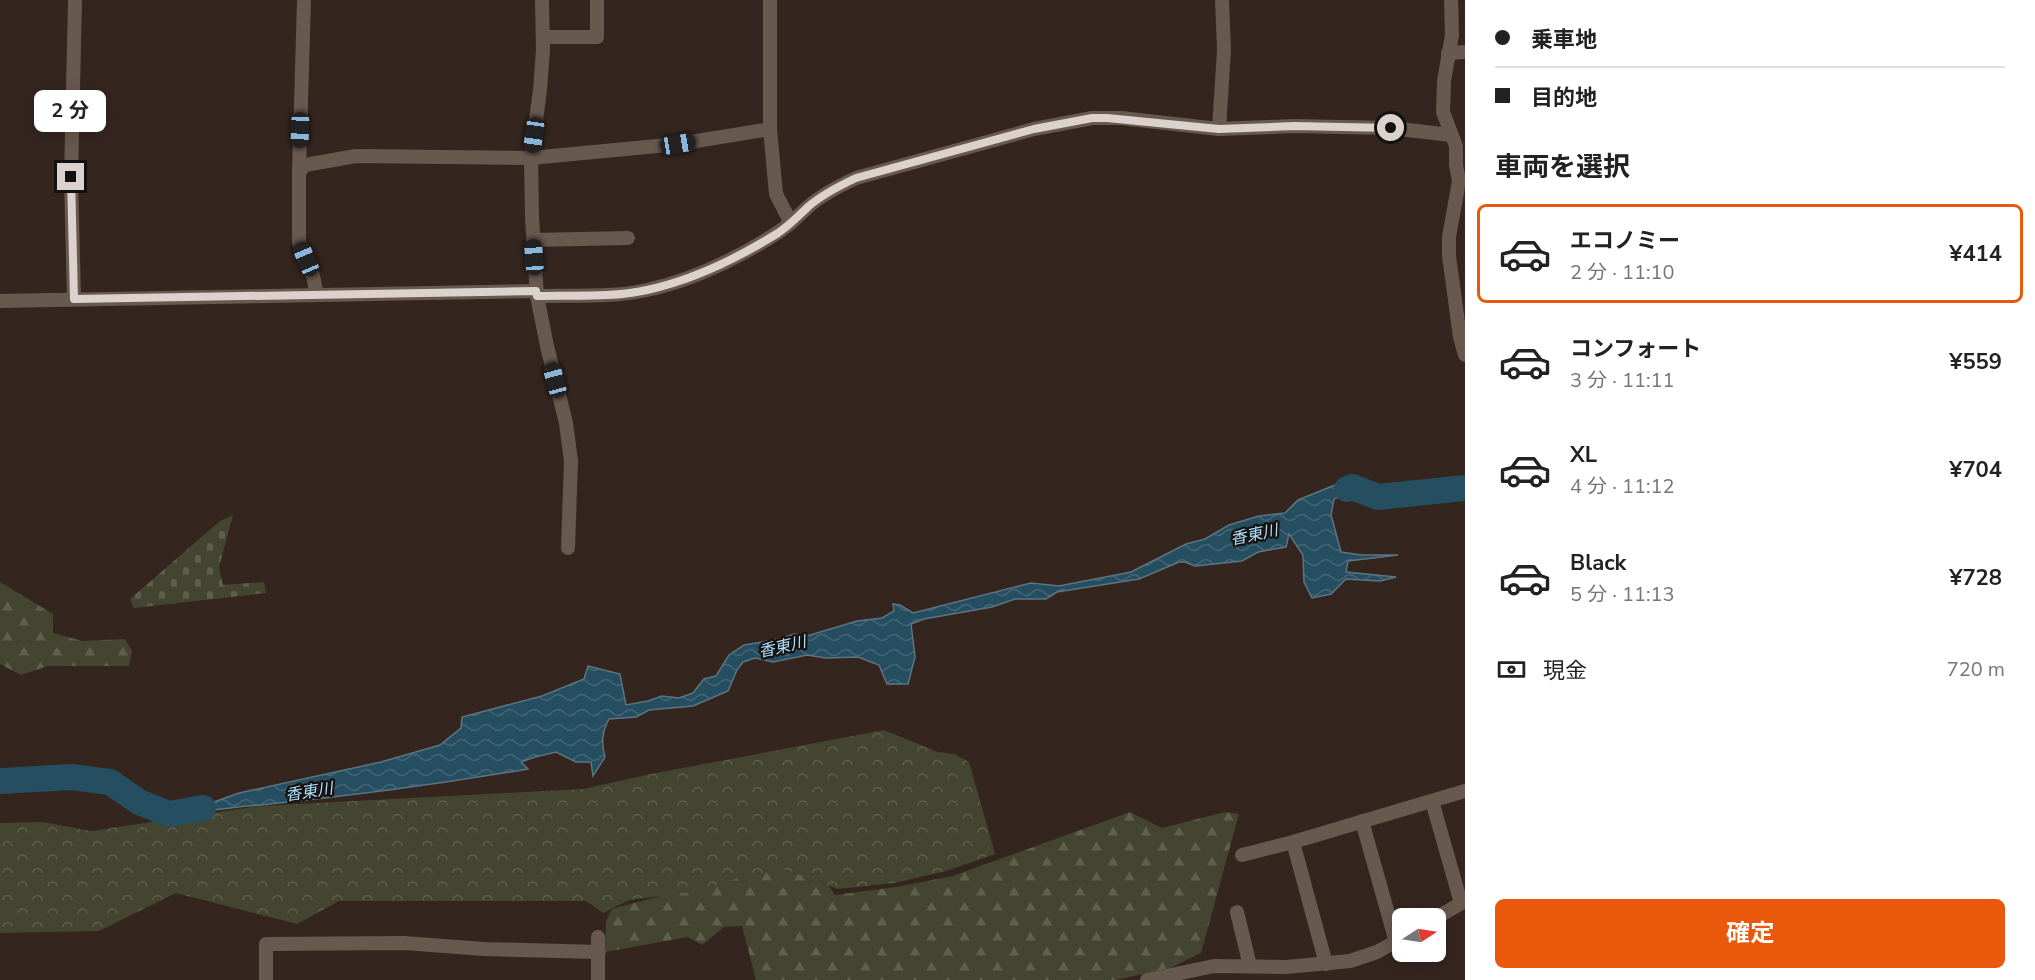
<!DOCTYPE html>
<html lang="ja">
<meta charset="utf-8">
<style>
body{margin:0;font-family:"Nunito Sans","Noto Sans JP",sans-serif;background:#f6f6f6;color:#222;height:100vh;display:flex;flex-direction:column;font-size:22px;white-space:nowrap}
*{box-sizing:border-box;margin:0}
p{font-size:20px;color:#767676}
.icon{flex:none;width:33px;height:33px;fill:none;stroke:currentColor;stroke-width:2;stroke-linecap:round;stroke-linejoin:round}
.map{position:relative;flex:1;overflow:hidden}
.sheet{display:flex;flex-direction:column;background:#fff;width:570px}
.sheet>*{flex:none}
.hud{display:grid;align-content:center;height:132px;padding:0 30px;background:#fff}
.needle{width:39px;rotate:78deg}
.buttons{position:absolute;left:1392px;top:908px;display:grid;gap:12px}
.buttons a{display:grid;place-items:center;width:54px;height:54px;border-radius:9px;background:#fff;box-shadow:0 3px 15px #0003;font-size:30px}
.end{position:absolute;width:27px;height:27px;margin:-14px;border:8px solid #dbd1cd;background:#111;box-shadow:0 0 0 3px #111}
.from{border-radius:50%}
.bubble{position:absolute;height:42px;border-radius:9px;background:#fff;box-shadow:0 3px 15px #0003;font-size:20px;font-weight:700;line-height:42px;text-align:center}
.car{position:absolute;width:18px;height:36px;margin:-18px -9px;border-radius:8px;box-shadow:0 0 4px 2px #0007;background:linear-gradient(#222 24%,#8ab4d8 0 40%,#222 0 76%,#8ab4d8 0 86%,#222 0)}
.hud b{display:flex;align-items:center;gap:21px;height:57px;font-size:22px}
.hud b+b{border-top:2px solid #e0e0e0}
.hud i{width:15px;height:15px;background:#222}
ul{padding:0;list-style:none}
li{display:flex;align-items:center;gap:18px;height:99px;margin:0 12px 9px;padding:0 18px;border:3px solid transparent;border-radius:9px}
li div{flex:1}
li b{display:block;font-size:22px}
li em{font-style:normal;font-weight:700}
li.active{border-color:#ea580c}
li>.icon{width:54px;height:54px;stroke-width:1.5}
h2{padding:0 30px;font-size:27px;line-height:72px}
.pay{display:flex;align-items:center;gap:15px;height:66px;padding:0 30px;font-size:22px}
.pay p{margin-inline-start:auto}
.cta{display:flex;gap:12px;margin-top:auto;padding:12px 30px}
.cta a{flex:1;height:69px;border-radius:9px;background:#ea580c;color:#fff;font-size:24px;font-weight:700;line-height:69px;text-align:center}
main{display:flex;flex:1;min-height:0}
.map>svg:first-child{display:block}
</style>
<main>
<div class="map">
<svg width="1465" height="980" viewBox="0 0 1465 980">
<defs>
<pattern id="forest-firs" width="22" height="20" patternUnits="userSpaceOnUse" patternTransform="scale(1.5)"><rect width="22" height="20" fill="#444530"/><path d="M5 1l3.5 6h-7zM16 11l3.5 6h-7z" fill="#5e5f4d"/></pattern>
<pattern id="cemetery-stones" width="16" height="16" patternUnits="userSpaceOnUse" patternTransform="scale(1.5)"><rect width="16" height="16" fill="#444530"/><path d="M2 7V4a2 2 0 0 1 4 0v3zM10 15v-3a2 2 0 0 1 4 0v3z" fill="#5e5f4d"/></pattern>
<pattern id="park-crowns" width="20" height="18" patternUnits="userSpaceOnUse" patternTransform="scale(1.5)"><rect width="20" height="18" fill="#444530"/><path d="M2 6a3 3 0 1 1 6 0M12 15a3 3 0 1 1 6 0" fill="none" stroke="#5e5f4d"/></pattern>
<pattern id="water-waves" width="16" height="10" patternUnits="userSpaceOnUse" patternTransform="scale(1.5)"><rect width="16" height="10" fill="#254e61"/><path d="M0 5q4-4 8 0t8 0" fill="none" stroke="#446676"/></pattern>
</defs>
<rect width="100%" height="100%" fill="#34251f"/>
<g fill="url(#forest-firs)">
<polygon points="0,582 53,614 53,633 82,641 125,639 132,651 129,666 48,666 21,675 0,664"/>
<polygon points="1130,812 1162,828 1225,812 1239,814 1201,953 1170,968 1116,980 756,980 742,926 724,927 702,945 688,937 605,952 606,921 612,909 780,864 817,869 835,895 896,887 953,876"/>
</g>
<polygon fill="url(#cemetery-stones)" points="233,515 219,567 223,585 264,582 266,593 134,608 130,599 220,521"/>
<polygon fill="url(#park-crowns)" points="884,730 938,752 954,754 969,762 995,854 946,871 894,883 838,889 787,870 744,876 699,891 629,900 603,913 586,901 339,901 297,924 176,893 99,931 0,933 0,823 43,822 91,831 260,806 583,789 646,775"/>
<path fill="url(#water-waves)" stroke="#5c7581" stroke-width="1.5" d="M1348,483L1371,488L1378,497L1367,498L1352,491L1334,499L1331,515L1341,552L1361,555H1398L1348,561L1346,572L1396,577L1380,581L1346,579L1331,594L1312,598L1304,582L1303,555L1289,534L1286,547L1258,552L1242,561L1195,566L1185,562H1179L1139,579L1057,592L1046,599H1015L992,607L924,619L911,624L915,657L908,684H887L879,665L858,657L826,658L807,655L773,662L755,658L743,662L737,670L728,691L693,706L649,710L636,717L609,719C602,732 601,743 605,757L593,776L591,762H576L556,752L535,757L521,762L528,769C439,784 350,796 260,805C229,807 200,813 169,814L214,802L239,793L381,762L440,745L461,728L462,717L542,696L584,679L588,666L620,674L626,705L648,701L662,696L679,698L693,693L704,679L716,676L729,655L744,645L780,639L794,634L807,636L857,621L882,618L894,611L893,604L900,605L913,613L1031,583L1059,586L1131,572L1186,544L1205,539L1229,525L1259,516L1285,513L1298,500L1335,485Z"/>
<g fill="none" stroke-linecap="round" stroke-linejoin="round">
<g stroke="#254e61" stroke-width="26">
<polyline points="1347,489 1352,487 1378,497 1465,488"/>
<polyline points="0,781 71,777 110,782 139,802 169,814 203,808"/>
</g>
<g stroke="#68594f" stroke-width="14">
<polyline points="542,0 543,50 540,90 531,158 532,217 537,296 547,346 566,423 571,461 568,548"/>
<polyline points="770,0 770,129 776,194 791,223"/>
<polyline points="1451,0 1452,35 1444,81 1443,112 1456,146 1456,165 1459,181 1449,237 1449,256 1460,337 1465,355"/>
<polyline points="543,37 597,37 597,0"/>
<polyline points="1448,53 1465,52"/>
<polyline points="1219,129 1224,50 1222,0"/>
<polyline points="299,172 304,0"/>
<polyline points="533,240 628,238"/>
<polyline points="317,295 313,276 299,242 299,172 305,165 356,156 531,158 678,144 770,129"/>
<path d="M537,296C573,295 611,298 647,290C693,280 738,258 777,233C790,225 798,216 809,206C823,194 839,186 856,178L1034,129L1092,118H1121L1219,129L1294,126L1391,128L1451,135"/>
<polyline points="74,299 71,177 75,0"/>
<polyline points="0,301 536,291"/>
<polyline points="1432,801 1461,903"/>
<polyline points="1362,821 1396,942"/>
<polyline points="1293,842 1326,964"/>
<polyline points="1242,855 1293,842 1465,791"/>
<polyline points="1237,912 1250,966"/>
<polyline points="1436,918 1465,901"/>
<polyline points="266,980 266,944 404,943 484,949 599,952"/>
<polyline points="598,980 598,937"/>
<polyline points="1147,980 1214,966 1286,967 1350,961 1377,952 1402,938"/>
</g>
</g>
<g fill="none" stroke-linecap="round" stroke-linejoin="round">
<path stroke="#dbd1cd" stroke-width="8" d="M71,177L74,299L536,291L537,296C573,295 611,298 647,290C693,280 738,258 778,233C790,225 798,216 809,206C823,194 839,186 856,178L1034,129L1092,118H1107L1219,129L1294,126L1391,128"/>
</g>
<g text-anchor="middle" stroke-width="4.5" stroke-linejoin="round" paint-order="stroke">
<g font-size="16" font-style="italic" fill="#aae2ff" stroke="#17100e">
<text transform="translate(1254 534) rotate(-12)" y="6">香東川</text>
<text transform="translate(782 646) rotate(-13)" y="6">香東川</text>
<text transform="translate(309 791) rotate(-9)" y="6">香東川</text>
</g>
</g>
</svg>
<div class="buttons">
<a><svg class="needle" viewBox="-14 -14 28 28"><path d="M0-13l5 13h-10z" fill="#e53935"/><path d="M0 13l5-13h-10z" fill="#767676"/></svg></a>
</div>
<i class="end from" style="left:1391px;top:128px"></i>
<i class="end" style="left:71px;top:177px"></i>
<div class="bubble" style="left:34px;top:90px;width:72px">2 分</div>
<i class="car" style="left:300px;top:130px;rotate:182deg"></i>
<i class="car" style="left:534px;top:135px;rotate:188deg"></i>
<i class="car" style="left:678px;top:144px;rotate:81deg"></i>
<i class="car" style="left:534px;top:257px;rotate:356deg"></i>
<i class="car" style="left:306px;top:259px;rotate:337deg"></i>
<i class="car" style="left:555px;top:380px;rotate:345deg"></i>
</div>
<section class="sheet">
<div class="hud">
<b><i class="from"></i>乗車地</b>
<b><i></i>目的地</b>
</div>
<h2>車両を選択</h2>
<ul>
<li class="active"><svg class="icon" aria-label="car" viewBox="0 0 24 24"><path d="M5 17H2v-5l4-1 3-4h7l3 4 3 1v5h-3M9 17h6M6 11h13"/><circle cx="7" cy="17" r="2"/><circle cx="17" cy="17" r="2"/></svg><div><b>エコノミー</b><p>2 分 · 11:10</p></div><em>¥414</em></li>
<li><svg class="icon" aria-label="car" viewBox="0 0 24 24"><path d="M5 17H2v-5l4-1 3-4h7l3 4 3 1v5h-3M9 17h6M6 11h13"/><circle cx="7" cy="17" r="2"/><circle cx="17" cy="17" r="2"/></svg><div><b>コンフォート</b><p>3 分 · 11:11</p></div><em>¥559</em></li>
<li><svg class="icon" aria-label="car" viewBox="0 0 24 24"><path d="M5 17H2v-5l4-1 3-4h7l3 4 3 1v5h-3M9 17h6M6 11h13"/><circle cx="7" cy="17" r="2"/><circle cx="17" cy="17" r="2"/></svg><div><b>XL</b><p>4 分 · 11:12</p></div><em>¥704</em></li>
<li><svg class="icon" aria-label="car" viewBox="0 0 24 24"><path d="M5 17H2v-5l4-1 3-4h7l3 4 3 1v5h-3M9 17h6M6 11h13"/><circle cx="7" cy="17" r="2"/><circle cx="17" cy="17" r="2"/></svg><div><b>Black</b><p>5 分 · 11:13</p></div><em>¥728</em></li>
</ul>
<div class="pay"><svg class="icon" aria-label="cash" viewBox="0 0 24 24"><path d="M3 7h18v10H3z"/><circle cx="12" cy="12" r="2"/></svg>現金<p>720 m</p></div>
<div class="cta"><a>確定</a></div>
</section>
</main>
